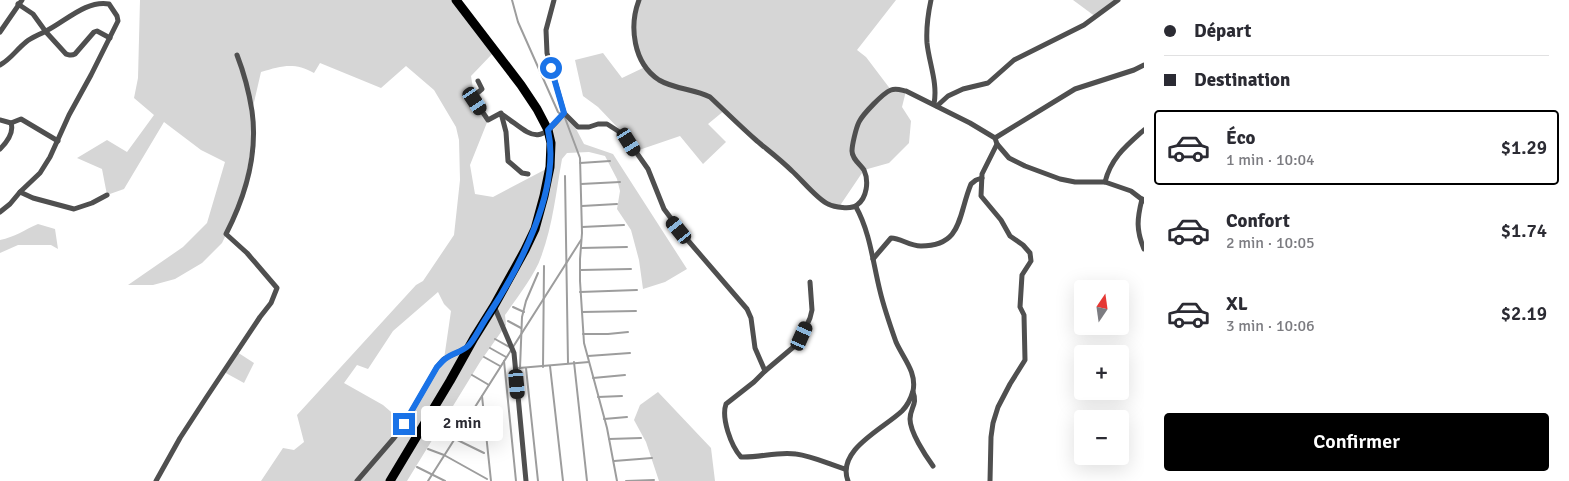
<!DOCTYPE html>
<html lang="fr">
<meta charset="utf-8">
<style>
body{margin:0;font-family:Signika,sans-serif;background:#f7f7f7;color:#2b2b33;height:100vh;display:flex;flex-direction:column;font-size:19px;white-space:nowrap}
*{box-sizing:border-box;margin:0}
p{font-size:16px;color:#7c7c81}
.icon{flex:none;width:28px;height:28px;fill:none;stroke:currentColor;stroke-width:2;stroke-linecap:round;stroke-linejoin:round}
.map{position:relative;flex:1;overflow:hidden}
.details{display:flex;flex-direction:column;background:#fff;width:425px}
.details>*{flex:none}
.top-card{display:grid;align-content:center;height:110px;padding:0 20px;background:#fff}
.needle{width:32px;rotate:13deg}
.fabs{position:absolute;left:1074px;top:280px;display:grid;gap:10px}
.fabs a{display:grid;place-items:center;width:55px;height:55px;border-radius:5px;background:#fff;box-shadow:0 5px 20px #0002;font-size:25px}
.end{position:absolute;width:22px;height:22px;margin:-11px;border:6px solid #1a73e8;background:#fff;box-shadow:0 0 0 2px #fff}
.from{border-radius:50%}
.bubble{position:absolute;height:35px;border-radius:5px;background:#fff;box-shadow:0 5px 20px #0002;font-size:16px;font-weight:600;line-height:35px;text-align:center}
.car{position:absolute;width:15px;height:30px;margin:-15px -8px;border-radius:6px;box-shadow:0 0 4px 1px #0007;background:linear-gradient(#222 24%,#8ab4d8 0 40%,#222 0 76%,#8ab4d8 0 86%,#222 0)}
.top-card b{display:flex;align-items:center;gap:18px;height:48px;font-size:19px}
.top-card b+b{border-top:1px solid #e1e1e2}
.top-card i{width:12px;height:12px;background:#2b2b33}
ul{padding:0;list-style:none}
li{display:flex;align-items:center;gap:15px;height:75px;margin:0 10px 8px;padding:0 10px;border:2px solid transparent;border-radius:5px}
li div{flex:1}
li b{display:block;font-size:19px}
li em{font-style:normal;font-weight:600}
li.selected{border-color:#000}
li>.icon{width:45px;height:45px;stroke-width:1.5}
.primary-button{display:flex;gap:10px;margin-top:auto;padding:10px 20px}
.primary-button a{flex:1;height:58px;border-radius:5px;background:#000;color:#fff;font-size:20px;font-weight:600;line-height:58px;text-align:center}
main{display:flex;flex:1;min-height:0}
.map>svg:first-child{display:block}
</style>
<main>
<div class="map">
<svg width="1144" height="481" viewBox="0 0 1144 481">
<rect width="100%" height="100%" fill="#fff"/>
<g fill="#d6d6d6" fill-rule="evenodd">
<path d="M140,0H456L495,51L471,76L475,101L488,120L470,165L475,194L493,197L550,167L548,130L564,113L574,125L584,144L613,154L687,269L665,282L643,289L639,260L631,230L617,209L620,191L617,179L605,156L589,152L567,153L562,159C556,192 553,225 541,257C535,275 516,299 505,315L506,325L480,362L407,481H261L283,448L294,450L304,442L297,415L416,285L423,281L454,235L460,180L459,140L456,127L434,90L406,66L381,88L320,63L314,73C294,62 282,66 261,72L252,111L253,137L241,204L222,243L202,263L175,279L153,285H128L183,247L207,223L225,162L201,150L164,122L124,189L107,195L102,169L77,158L107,140L127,152L154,115L134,98L138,78ZM438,292L444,304L451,311L444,359L404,423L383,405L344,383L357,365L368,369L393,331Z"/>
<polygon points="639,0 896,0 857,50 866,57 891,90 906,91 902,107 911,121 909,143 889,163 864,170 839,207 829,205 725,110 708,124 726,142 703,164 680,136 639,150 598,107 583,96 575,60 603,53 622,78 645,67 637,49 633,28"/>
<polygon points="1073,0 1118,0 1096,17"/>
<path d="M38,224L55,229L58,249L51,245H18L0,253V240C15,237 24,230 38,224Z"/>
<polygon points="237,352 254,363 244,383 224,372"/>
<polygon points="658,392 711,448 715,481 659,481 646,442 634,420 640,405"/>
</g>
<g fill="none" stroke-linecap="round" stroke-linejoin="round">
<g stroke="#9d9d9d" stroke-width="2">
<polyline points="512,0 518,22 558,112 565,118 580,158 582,233 580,259 580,281 584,343 607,428 617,481"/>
<polyline points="580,163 610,161"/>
<polyline points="565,176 568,363"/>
<polyline points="581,184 620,182"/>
<polyline points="582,206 617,204"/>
<polyline points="582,227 624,225"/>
<polyline points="581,248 627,247"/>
<polyline points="581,270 631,269"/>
<polyline points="580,292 637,290"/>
<polyline points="513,307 524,312"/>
<polyline points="582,312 636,311"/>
<polyline points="508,321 521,328"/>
<polyline points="583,334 608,334 628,332"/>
<polyline points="495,339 511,348"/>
<polyline points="490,348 506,357"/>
<polyline points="588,356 630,353"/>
<polyline points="484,357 500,366"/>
<polyline points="504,361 516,481"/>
<polyline points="574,362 587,481"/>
<polyline points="550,366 563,481"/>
<polyline points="543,367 544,266"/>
<polyline points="519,368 589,362"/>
<polyline points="520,368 522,317 526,301 538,273"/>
<polyline points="526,368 538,481"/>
<polyline points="472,375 489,385"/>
<polyline points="593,378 625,375"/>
<polyline points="482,396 491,481"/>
<polyline points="598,397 622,396"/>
<polyline points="447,412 482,429"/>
<polyline points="604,419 627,417"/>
<polyline points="437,430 484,453"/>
<polyline points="609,439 641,438"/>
<polyline points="428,449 444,455 487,479"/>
<polyline points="614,461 652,458"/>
<polyline points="417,467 445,481"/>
<polyline points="428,481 581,240"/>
<polyline points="626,481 654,480"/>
</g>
<g stroke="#4f4f4f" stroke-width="5">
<path d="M554,0L546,30L547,53L564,113L578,127H589L598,124H607L618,131L629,142L648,169L664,209L685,237L747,309L751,318L755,348L765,371L754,382L726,404C721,418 731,446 741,457C759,458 778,451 796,454C812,456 829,464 845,469"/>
<path d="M639,0C629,26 633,63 659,80C674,89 694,89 710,97C726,112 741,127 757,141C769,151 781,160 792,171C801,179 818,200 828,204C834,207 851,210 857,205C867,198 869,181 864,170C860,164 852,159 852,151C852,145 856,128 859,122C863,114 883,93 891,90C896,88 901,90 906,91L970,123L995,138L997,144L1009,158L1025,166L1060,179L1075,182H1105L1131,191L1144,201"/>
<path d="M931,0C928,14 926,28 927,43C929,63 938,83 934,104"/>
<path d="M18,4L33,14L46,32L66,54C70,55 71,56 75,54L94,32L97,31L110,38"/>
<polyline points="0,32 22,0"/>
<path d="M0,65C11,59 16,50 26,42C32,37 39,35 46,31C66,21 86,0 109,4L117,16L118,21L91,75L69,115L50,157L40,173L20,192L10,204L0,212"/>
<polyline points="478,81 482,89 475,95 475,101 488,120 501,113 506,132 508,161 522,173 528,174"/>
<polyline points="937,106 948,96 963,89 988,83 1014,60 1084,25 1118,0"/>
<path d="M503,115C532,135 537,148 564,113"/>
<polyline points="0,120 11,123 21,119 58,141"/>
<polyline points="995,138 1075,89 1134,70 1144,65"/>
<path d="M0,149C7,142 14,132 11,123"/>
<path d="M1105,182C1111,158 1126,146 1144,130"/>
<polyline points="20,192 33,198 74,209 92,203 107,195"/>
<path d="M1142,199C1137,219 1136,230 1144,249"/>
<path d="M873,259L891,238C901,238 909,246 921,246C963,246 958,215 971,184L976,180L982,178"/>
<polyline points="494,306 514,353 526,481"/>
<polyline points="765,371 797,344 802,336 810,318 812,310 810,282"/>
<path d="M913,392C918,404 910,408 910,419C910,432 925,455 933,466"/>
<path d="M156,481L180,438L206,398L260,317L271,303L277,288L247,253L226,234C245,197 258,153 252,111C249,92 244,73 237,55"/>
<polyline points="357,481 394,438 404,424 437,367 444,359 468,347"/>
<path d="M848,481C836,450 883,429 902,411C907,406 911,398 913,391C917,372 903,358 896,342C890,325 884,308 880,291C873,263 870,232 856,207"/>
<polyline points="990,481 991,437 993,423 998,407 1010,384 1025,360 1024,315 1020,307 1022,275 1031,261 1030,253 1023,245 1010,236 1001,220 981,196 982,174 997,144"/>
</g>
<polyline stroke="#000" stroke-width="9" points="390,481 450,381 474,338 494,306 525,250 535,229 544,196 550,167 551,143 548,130 537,109 521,85 456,0"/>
</g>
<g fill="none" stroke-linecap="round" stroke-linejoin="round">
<path stroke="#1a73e8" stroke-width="6" d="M404,424L437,367C440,364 442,361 445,359C452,353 462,352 468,346C473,342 482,324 487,317C519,269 561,190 548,130L564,113L551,68"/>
</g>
</svg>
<div class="fabs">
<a><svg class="needle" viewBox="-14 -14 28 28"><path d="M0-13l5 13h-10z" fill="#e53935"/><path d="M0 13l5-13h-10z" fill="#7c7c81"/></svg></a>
<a>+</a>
<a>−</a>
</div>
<i class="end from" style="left:551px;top:68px"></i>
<i class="end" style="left:404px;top:424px"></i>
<div class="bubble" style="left:421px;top:406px;width:82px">2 min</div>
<i class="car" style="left:475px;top:101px;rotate:146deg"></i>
<i class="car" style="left:629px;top:142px;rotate:148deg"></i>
<i class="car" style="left:679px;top:230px;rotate:321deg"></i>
<i class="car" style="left:802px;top:336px;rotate:24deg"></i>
<i class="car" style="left:517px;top:384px;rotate:175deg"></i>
</div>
<section class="details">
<div class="top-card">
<b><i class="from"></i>Départ</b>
<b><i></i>Destination</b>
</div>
<ul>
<li class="selected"><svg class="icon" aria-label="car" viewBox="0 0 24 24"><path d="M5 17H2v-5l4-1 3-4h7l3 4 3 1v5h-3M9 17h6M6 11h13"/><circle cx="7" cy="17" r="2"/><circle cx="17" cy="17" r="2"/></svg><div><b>Éco</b><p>1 min · 10:04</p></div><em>$1.29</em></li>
<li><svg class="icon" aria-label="car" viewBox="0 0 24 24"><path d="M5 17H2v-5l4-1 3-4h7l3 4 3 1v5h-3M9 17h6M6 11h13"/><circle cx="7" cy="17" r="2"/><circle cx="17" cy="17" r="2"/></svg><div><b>Confort</b><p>2 min · 10:05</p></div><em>$1.74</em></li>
<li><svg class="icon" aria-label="car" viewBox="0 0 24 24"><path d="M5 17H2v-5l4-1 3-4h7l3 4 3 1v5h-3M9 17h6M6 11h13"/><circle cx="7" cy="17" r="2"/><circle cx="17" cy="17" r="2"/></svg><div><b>XL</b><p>3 min · 10:06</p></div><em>$2.19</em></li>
</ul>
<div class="primary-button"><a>Confirmer</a></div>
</section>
</main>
